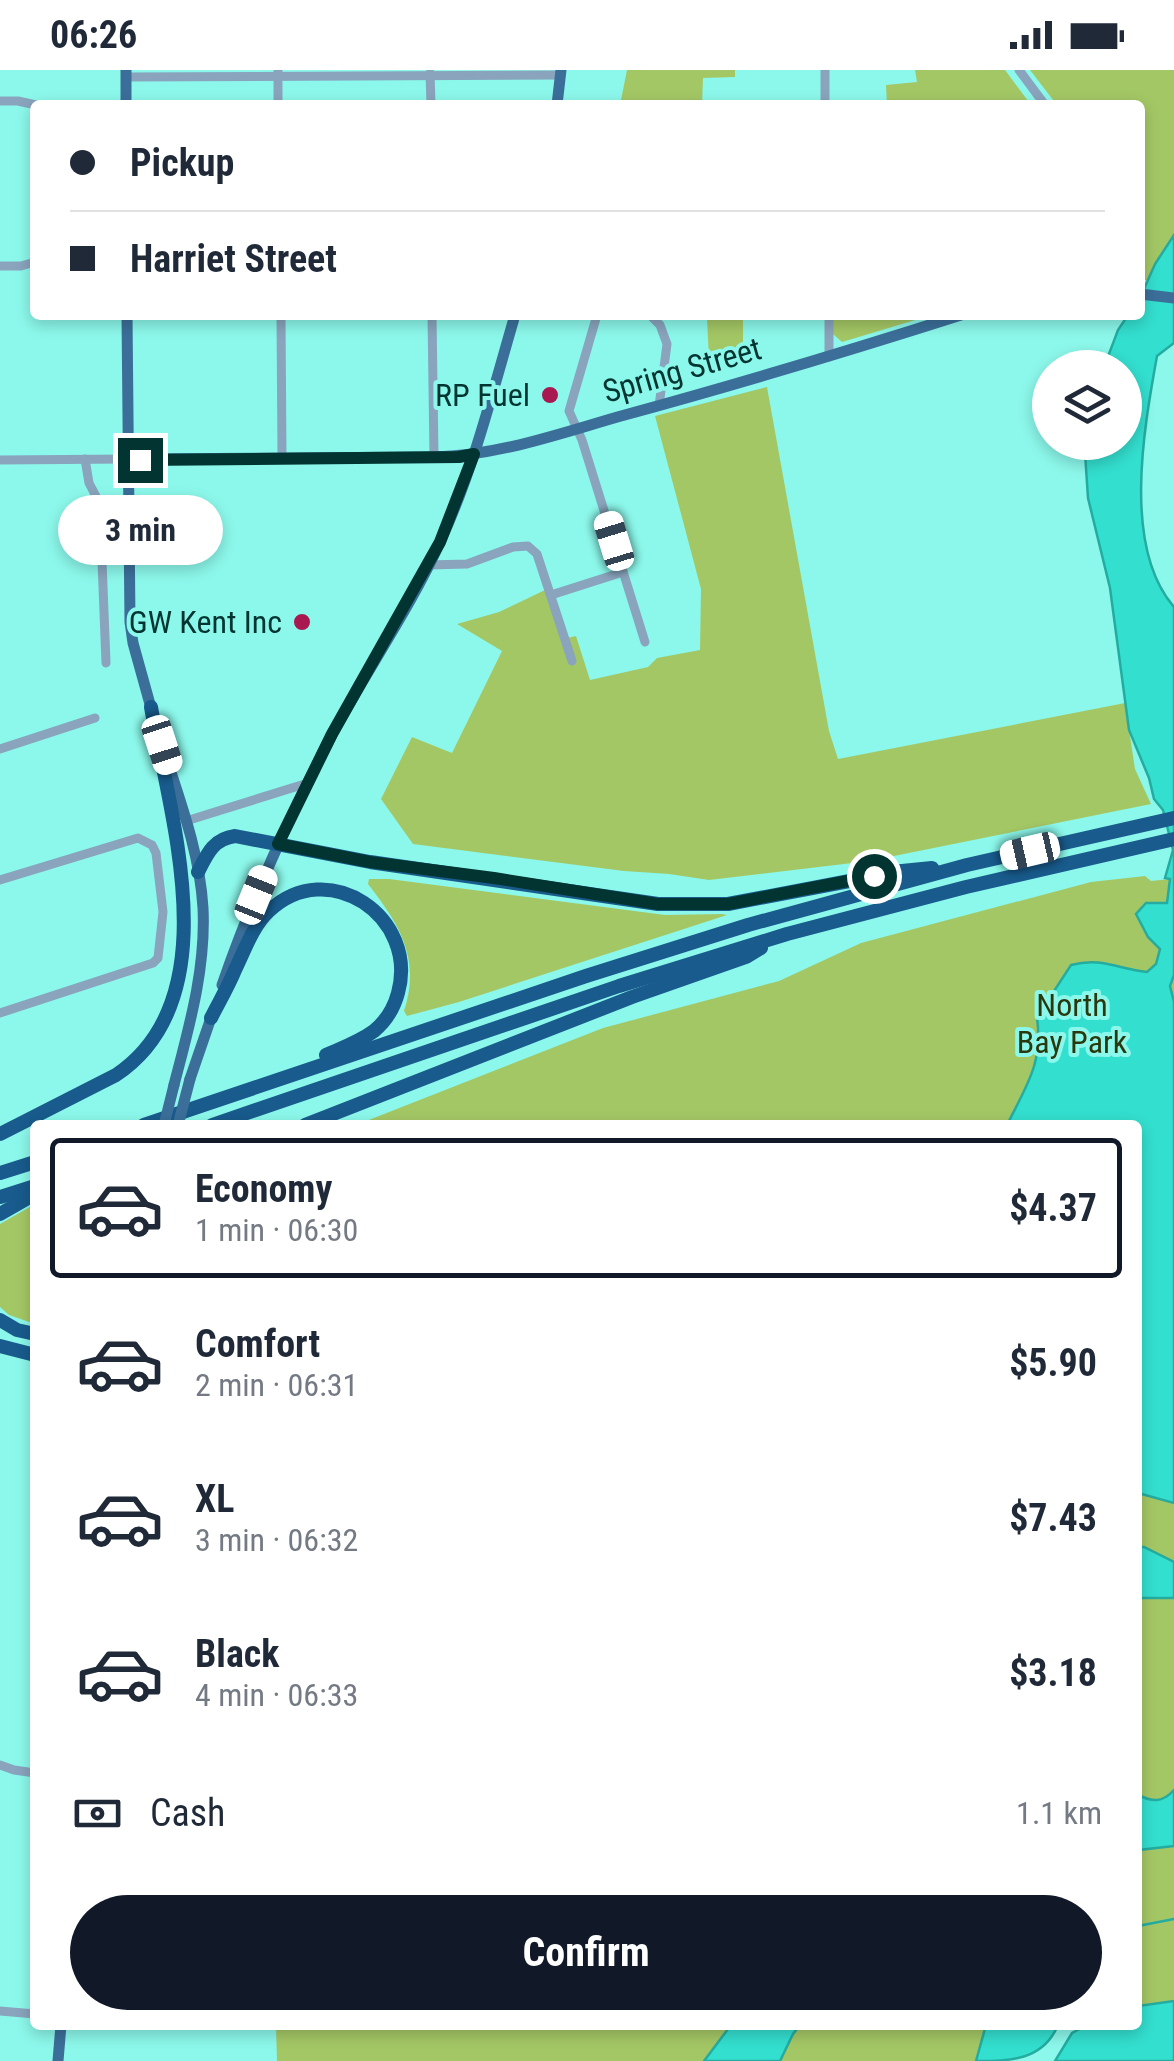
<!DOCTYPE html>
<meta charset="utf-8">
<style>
body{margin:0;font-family:"Roboto Condensed",sans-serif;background:#f2f2f3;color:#1f2937;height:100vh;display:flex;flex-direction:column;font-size:38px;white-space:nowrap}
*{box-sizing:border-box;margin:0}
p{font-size:32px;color:#747a83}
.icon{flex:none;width:55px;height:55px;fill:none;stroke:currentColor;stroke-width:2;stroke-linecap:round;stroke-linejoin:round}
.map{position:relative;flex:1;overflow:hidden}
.panel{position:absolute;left:30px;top:1050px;width:1112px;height:910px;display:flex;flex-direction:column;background:#fff;border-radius:10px;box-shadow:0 5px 15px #0003}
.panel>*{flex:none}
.banner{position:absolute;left:30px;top:30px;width:1115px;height:220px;border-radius:10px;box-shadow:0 5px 15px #0003;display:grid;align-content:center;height:220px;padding:0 40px;background:#fff}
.controls{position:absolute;left:1032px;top:280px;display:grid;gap:20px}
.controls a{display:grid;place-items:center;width:110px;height:110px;border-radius:50%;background:#fff;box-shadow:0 5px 15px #0003;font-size:50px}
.end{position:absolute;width:45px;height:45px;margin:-22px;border:12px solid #023531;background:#fff;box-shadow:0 0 0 5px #fff}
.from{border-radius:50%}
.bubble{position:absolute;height:70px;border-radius:35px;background:#fff;box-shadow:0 5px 15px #0003;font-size:32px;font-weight:700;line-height:70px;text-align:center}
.car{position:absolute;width:30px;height:60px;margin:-30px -15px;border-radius:12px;box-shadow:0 0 8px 2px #0007;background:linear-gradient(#fff 24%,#345 0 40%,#fff 0 76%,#345 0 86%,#fff 0)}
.banner b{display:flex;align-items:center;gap:35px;height:95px;font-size:38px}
.banner b+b{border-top:2px solid #e0e1e3}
.banner i{width:25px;height:25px;background:#1f2937}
ul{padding:18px 0 0;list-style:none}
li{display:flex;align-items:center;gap:30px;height:140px;margin:0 20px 15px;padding:0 20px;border:5px solid transparent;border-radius:10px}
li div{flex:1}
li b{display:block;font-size:38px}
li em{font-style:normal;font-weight:700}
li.active{border-color:#111827}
li>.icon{width:90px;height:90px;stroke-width:1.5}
.pay{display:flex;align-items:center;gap:25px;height:110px;padding:0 40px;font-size:38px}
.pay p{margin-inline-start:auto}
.primary-button{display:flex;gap:20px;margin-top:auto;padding:20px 40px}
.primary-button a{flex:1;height:115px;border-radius:60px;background:#111827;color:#fff;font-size:40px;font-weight:700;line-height:115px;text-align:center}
.status{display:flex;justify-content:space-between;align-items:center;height:70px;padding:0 50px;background:#fff;direction:ltr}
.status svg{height:28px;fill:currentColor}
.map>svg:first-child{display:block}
</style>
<div class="status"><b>06:26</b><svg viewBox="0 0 49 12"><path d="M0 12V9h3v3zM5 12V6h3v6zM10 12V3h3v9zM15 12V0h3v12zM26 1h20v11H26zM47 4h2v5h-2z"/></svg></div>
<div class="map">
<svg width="1174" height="1991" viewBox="0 0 1174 1991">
<rect width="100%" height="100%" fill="#8cf8eb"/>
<g fill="#a4c765">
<polygon points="627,0 735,0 735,7 703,8 702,35 620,35"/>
<polygon points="915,0 1005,0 1031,35 887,35 886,15 917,12"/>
<polygon points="1030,0 1174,0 1174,165 1155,194 1149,210 1140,210 1140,35 1057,35"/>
<polygon points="674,245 743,245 743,276 709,290 707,248"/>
<polygon points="832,245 932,245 842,272 833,264"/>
<polygon points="767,317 829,661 838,689 1125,633 1135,699 1151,734 869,791 709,810 669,804 624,801 413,774 381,729 412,667 452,683 502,581 457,554 499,542 545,520 562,569 576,566 590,610 648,597 657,588 700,580 701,519 655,346"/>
<polygon points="1145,806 1151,811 1170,809 1167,833 1148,867 1160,879 1174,902 1174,1931 1138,1936 1138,1055 356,1055 603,958 779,911 861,873 1091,812"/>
<path d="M369,809H389L665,845L722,844L727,845L459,932L407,946L404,941C421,889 400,855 368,814Z"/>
<polygon points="35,1134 35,1254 9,1245 0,1237 0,1154"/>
<polygon points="276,1955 986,1955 976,1991 277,1991"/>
</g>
<g fill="#33dfcf" stroke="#24aca0" stroke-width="2.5">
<path d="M1174,165V273L1157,286C1144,358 1122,477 1174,537V905L1170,916L1174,932V1433L1138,1423V1055H1007C1027,1014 1043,994 1037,947L1071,895C1102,887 1118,899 1147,902L1156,894L1160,879L1148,867L1136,844L1146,833H1167L1170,809L1165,808L1173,780L1163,740L1154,729L1149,708L1129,660L1110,518L1088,428L1085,383L1086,373L1125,372V298L1104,297L1118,260L1128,245H1140V228L1155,194Z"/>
<polygon points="1138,1477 1144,1477 1174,1492 1174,1528 1138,1528"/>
<path d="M1174,1720V1776L1138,1780V1725C1153,1732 1162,1733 1174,1720Z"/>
<polygon points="1174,1931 1174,1991 1055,1991 1072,1963 1087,1955 1138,1955 1138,1936"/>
<polygon points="731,1955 800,1955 793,1964 780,1991 704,1991"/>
<path d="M986,1955H1058C1043,1991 1009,1991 976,1991Z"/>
</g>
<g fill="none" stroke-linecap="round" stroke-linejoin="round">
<polyline stroke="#24aca0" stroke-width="2.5" points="1138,1856 1174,1849"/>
<g stroke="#89a4bc" stroke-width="9">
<polyline points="278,0 278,35"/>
<polyline points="825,0 825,35"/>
<polyline points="1019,0 1045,35"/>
<polyline points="430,3 431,35"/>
<polyline points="126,7 561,5"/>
<polyline points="0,31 18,31 36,35"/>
<polyline points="0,196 21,196 35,192"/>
<polyline points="281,245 282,388"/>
<polyline points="432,245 434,387"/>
<polyline points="597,245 569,341 582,370 645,572"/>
<polyline points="650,245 660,255 667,274 659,336"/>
<polyline points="829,245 829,287"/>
<polyline points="85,389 89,413 99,432 100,440 106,593"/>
<polyline points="0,390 127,389"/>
<polyline points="428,495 467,494 513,477 528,476 537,484 572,591"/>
<polyline points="551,525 623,502"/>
<polyline points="0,679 95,648"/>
<polyline points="186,751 308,713"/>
<polyline points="0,810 138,768 152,775 156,783 163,842 158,888 153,893 0,943"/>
<polyline points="0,1695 14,1700 35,1703"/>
<polyline points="0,1941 35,1944"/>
</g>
<g stroke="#3b6f99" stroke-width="11">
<polyline points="126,0 126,35"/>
<polyline points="557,35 561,0"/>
<polyline points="1140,224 1174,228"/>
<polyline points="127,245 130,552 133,573 153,645"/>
<path d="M127,389L434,387C497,386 561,363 621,346C735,315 848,281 961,245"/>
<path d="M166,687C182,736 200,786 203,838C206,899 189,957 174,1015"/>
<path d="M222,915C252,828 290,745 333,663C368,598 411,537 441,470C474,398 493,320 515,245"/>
<polyline points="190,1009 213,942"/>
<polyline points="58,1991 61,1955"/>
</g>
<g stroke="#185b8c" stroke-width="14">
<path d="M198,802C207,784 213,769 235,766L370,792L658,834H728L902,801L932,798"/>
<path d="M211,948C219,932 228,917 235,900C245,880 252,857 269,841C328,785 419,847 398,923C394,938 386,951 374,961C359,972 342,978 326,985"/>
<polyline points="144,1055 586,906 748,855 967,795 1174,748"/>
<polyline points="212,1055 619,916 787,864 966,817 1174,769"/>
<polyline points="305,1055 632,927 746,887 761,878"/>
<path d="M0,1064L116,1005C230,929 170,747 151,637"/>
<polyline points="0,1103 35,1092"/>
<polyline points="0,1127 35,1116"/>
<polyline points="0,1144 35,1124"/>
<polyline points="0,1250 17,1260 35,1264"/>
<polyline points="0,1276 35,1285"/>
</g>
<g stroke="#3b6f99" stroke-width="11">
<polyline points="164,1055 174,1015"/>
<polyline points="178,1055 190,1009"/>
</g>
</g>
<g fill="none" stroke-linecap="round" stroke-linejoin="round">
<polyline stroke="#023531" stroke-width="12" points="140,390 459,387 474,384 440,472 332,664 278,774 370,792 494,808 658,834 728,834 874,806"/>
</g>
<g fill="#aa1850" stroke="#8cf8eb" stroke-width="4">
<circle cx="550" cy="325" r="10"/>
<circle cx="302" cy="552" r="10"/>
</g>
<g text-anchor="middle" stroke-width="8" stroke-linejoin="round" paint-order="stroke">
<g font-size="32" fill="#023531" stroke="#8cf8eb">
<text transform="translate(682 300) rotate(-16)" y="11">Spring Street</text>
</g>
<g font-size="32" fill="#023531" stroke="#8cf8eb" text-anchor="end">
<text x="530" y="336">RP Fuel</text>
<text x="282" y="563">GW Kent Inc</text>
</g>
<g font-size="32" fill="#2a380e" stroke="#8cf8eb">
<text x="1072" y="946">North<tspan x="1072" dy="37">Bay Park</tspan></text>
</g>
</g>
</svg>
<div class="controls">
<a><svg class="icon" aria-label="layers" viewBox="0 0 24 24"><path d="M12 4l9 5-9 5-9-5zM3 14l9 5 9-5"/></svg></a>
</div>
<i class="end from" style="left:874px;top:806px"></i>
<i class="end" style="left:140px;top:390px"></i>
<div class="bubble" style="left:58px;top:425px;width:165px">3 min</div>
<i class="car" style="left:614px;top:471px;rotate:343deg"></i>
<i class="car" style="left:162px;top:675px;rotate:162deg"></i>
<i class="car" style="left:1030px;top:781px;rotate:257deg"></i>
<i class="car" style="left:256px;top:825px;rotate:22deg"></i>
<div class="banner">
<b><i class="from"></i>Pickup</b>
<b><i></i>Harriet Street</b>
</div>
<section class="panel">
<ul>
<li class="active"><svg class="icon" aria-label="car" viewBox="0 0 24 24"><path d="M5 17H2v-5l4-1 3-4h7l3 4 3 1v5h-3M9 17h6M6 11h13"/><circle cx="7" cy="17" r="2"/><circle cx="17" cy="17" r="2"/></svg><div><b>Economy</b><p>1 min · 06:30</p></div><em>$4.37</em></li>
<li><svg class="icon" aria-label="car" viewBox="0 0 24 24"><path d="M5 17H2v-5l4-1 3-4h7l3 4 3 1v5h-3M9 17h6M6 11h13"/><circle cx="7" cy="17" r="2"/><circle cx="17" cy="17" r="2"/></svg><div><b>Comfort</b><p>2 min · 06:31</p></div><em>$5.90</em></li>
<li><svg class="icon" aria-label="car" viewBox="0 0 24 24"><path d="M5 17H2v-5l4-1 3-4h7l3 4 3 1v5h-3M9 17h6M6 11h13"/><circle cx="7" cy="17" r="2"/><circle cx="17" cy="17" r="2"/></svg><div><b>XL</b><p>3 min · 06:32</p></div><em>$7.43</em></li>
<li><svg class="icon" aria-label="car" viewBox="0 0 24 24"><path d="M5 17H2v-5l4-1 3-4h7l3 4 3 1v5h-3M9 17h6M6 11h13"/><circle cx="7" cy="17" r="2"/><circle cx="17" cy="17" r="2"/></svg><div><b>Black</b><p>4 min · 06:33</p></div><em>$3.18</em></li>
</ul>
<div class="pay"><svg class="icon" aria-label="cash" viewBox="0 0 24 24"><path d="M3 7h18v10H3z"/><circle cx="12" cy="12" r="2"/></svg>Cash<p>1.1 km</p></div>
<div class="primary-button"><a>Confirm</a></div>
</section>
</div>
